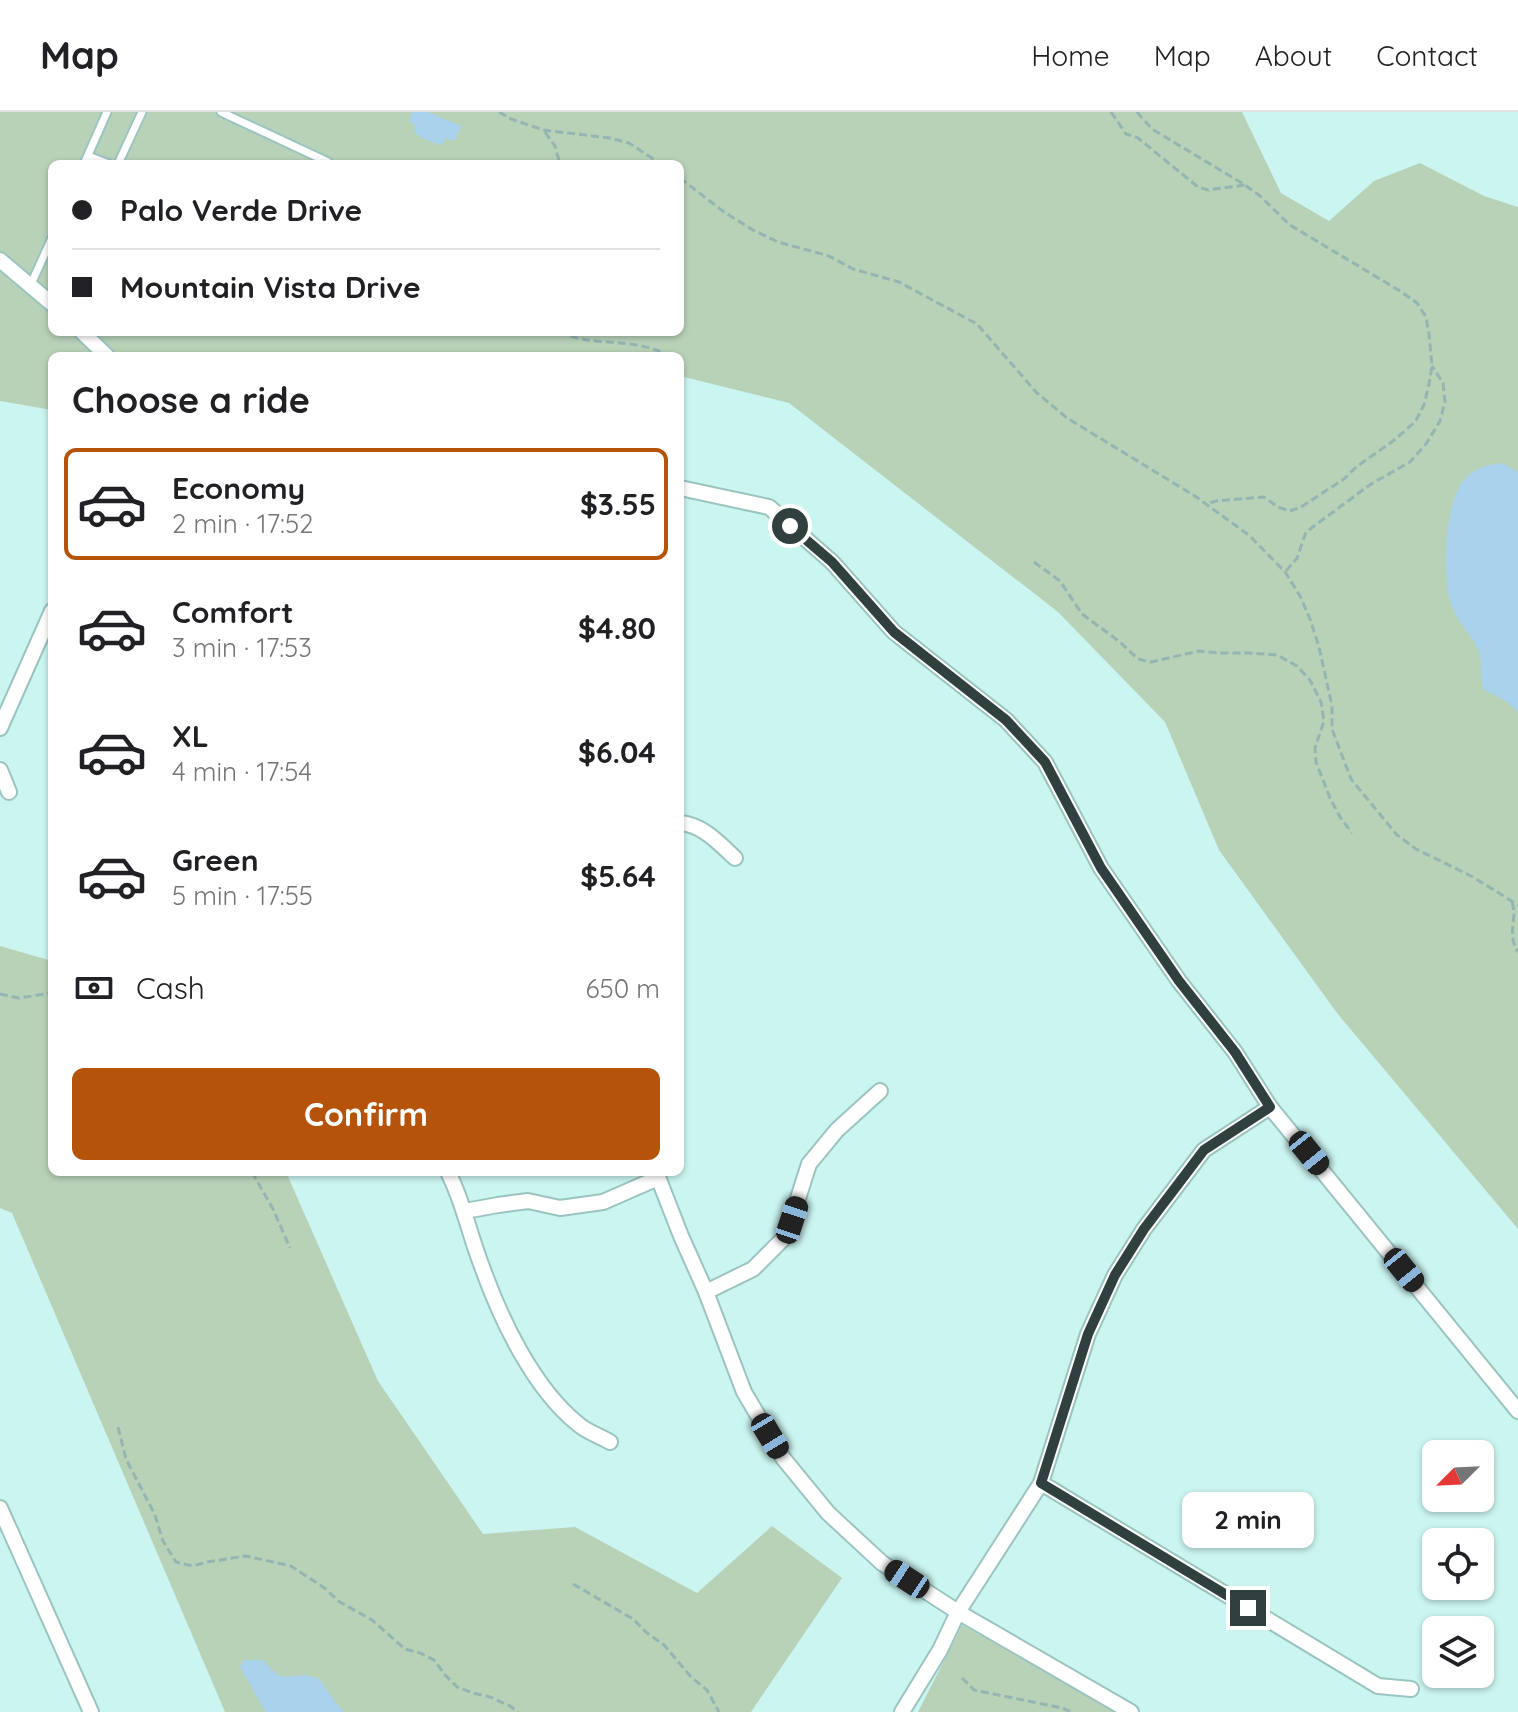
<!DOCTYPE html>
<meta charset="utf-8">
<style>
body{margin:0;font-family:Quicksand,sans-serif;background:#f6f6f6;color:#202124;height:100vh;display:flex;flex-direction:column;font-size:30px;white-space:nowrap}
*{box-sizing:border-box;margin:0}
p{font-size:26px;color:#757577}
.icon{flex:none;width:44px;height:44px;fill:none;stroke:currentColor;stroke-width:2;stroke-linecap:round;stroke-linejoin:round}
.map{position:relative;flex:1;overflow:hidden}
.sheet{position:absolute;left:48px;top:240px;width:636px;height:824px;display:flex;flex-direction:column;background:#fff;border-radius:12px;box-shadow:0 2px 6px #0004}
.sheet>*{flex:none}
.hud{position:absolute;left:48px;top:48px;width:636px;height:176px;border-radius:12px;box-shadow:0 2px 6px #0004;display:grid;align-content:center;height:176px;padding:0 24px;background:#fff}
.needle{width:52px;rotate:246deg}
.fabs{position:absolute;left:1422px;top:1328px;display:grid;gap:16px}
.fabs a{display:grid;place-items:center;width:72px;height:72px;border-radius:12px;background:#fff;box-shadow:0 2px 6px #0004;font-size:40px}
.end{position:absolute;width:36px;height:36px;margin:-18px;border:10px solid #2f403e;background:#fff;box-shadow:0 0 0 4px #fff}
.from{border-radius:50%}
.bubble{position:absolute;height:56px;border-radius:12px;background:#fff;box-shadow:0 2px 6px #0004;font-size:26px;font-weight:700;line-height:56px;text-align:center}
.car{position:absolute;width:24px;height:48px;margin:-24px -12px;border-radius:10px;box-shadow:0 0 6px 2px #0007;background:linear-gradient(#222 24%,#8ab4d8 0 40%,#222 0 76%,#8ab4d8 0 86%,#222 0)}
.hud b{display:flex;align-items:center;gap:28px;height:76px;font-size:30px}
.hud b+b{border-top:2px solid #e0e0e0}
.hud i{width:20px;height:20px;background:#202124}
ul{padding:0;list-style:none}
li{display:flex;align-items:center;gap:24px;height:112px;margin:0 16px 12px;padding:0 8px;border:4px solid transparent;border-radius:12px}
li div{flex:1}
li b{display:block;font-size:30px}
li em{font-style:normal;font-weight:700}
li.active{border-color:#b45309}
li>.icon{width:72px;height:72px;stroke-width:1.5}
h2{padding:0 24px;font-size:36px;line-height:96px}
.pay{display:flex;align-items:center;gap:20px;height:88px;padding:0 24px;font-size:30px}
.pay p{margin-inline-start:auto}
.cta{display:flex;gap:16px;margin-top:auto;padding:16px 24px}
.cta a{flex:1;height:92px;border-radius:12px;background:#b45309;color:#fff;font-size:32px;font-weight:700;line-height:92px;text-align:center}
header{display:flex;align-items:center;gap:48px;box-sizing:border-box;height:112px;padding:0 40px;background:#fff;border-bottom:2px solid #e0e0e0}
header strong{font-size:38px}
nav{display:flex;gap:44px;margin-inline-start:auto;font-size:28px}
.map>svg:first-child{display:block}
</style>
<header>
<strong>Map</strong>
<nav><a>Home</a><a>Map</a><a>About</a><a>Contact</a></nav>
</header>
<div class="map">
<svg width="1518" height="1600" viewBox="0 0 1518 1600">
<rect width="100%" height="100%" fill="#cbf5f1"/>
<g fill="#b8d2b8" fill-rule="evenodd">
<path d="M0,0H1242L1281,81L1329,109L1374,69L1420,51L1484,84L1518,95V1117L1337,901L1219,738L1165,610L1058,500L789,291L680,264V244H52V298L0,289ZM52,52H680V220H52Z"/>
<polygon points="0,834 52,849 52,1060 286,1060 378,1269 483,1422 575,1415 697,1481 772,1414 842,1466 751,1600 225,1600 12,1101 0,1096"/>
<polygon points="962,1513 1118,1600 918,1600"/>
</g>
<g fill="#a9d2ec">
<polygon points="412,0 428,0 461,14 455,29 446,26 442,33 426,28 414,21 415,14 409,9"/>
<path d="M1503,351L1518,360V600L1506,589L1483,577C1480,565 1483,552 1479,540C1473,523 1457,510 1451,492C1442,464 1444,390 1465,367C1476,355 1488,353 1503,351Z"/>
<polygon points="243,1548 263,1548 273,1559 282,1565 307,1563 319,1567 343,1600 266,1600 240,1555"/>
</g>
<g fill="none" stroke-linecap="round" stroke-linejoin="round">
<g stroke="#9bc4c1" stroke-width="11">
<g id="lane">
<polyline points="221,0 328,50 327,52"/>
<polyline points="88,44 109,52"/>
<polyline points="84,52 107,0"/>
<polyline points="118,52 142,0"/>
<polyline points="31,172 52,126"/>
</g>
</g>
<g stroke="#9bc4c1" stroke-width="18">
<g id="street">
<polyline points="0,148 52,192"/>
<polyline points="82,220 107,244"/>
<polyline points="680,376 769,395 832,450 894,520 1006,608 1045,650 1101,756 1179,869 1235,940 1270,995 1518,1299"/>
<polyline points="0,616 52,499"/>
<polyline points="0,658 9,680"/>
<path d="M680,711C702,712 720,732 735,746"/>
<path d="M448,1060C463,1089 469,1121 481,1152C500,1206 533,1276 578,1312C587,1320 600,1324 610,1330"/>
<polyline points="656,1060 681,1124 706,1180 744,1280 783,1346 828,1401 882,1451 958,1500 1131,1600"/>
<polyline points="465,1099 498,1093 528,1089 560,1096 603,1090 658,1066"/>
<polyline points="706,1180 753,1157 786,1124 809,1052 837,1018 880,979"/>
<polyline points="1041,1371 1378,1574 1411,1577"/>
<polyline points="0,1396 91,1600"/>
<polyline points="902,1600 940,1538 958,1500 1041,1371 1088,1222 1115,1163 1144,1117 1204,1038 1270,995"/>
</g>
</g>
<g stroke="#94b5b2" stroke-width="3" stroke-dasharray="8 4" stroke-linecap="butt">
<polyline points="499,0 511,7 543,18 610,26 629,31 661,52"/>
<polyline points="1111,0 1126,22 1138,26 1198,75 1208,78 1245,73"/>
<polyline points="1137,0 1152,17 1245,73 1260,84 1290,113 1400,179 1417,191 1426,205 1429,222 1432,254 1429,272 1424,293 1415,310 1393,329 1356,355 1344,367 1301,395 1290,399 1278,395 1264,385 1216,389 1207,392"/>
<polyline points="545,20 555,34 560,52"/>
<polyline points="680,66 724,100 753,118 778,130 829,144 853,157 899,170 977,212 1036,280 1067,306 1195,384 1250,424 1285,460 1300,484 1310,507 1319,535 1332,594 1332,617 1351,667 1397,723 1416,737 1473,765 1518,793"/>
<path d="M559,220C595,236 632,224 670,244"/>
<polyline points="1034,450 1060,469 1082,502 1120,530 1138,547 1151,550 1199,539 1220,541 1249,541 1277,543 1297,554 1310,568 1321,590 1324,609 1315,636 1316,650 1330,686 1340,705 1352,721"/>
<polyline points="1286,459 1297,446 1306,420 1371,372 1410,350 1426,332 1440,309 1445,290 1443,271 1432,254"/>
<path d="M1512,790C1518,808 1506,821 1518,840"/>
<polyline points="0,882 19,886 52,881"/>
<polyline points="252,1060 273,1097 290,1136"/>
<polyline points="118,1315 126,1347 155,1403 163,1429 176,1450 193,1454 207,1450 246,1444 291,1454 326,1477 338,1489 372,1508 405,1537 420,1541 434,1548 446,1564 457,1575 473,1581 490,1585 510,1594 518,1600"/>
<polyline points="573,1472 633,1507 647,1521 664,1533 692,1566 707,1578 719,1600"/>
<polyline points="962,1566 974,1578 1062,1596 1071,1600"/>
</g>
<use href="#lane" stroke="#fff" stroke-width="7"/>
<use href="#street" stroke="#fff" stroke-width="14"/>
</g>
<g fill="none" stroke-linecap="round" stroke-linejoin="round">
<polyline stroke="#2f403e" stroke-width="10" points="790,414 832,450 894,520 1006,608 1045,650 1101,756 1179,869 1235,940 1270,995 1204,1038 1144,1117 1115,1163 1088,1222 1041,1371 1248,1496"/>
</g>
</svg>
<div class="fabs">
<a><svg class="needle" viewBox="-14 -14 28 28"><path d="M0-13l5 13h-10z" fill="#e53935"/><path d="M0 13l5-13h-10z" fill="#757577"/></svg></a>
<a><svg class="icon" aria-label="locate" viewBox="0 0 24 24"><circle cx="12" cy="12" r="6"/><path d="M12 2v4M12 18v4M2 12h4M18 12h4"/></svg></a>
<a><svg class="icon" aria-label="layers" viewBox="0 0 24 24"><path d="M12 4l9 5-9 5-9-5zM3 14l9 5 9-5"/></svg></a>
</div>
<i class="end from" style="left:790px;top:414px"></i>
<i class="end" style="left:1248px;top:1496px"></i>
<div class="bubble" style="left:1182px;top:1380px;width:132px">2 min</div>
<i class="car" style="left:1309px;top:1041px;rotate:141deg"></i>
<i class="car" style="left:792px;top:1108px;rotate:18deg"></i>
<i class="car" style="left:1404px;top:1158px;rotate:141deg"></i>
<i class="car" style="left:770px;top:1324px;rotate:149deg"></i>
<i class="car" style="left:907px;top:1467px;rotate:303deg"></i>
<div class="hud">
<b><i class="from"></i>Palo Verde Drive</b>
<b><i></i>Mountain Vista Drive</b>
</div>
<section class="sheet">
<h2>Choose a ride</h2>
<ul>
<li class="active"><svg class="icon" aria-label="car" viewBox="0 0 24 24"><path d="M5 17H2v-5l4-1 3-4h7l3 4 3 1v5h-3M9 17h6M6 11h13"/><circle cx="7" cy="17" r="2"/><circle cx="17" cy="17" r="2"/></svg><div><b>Economy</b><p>2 min · 17:52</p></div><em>$3.55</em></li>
<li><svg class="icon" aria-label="car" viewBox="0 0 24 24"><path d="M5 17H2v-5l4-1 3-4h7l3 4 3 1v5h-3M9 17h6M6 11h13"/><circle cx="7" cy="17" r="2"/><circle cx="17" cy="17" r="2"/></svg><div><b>Comfort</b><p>3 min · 17:53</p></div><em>$4.80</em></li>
<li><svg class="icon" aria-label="car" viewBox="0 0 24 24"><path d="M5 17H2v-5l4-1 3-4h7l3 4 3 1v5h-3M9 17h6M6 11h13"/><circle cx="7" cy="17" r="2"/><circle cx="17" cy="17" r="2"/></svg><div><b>XL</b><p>4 min · 17:54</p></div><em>$6.04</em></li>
<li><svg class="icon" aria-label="car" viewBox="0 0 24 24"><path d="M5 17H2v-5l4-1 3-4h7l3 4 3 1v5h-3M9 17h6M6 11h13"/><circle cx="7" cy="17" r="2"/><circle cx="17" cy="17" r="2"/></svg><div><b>Green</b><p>5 min · 17:55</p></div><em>$5.64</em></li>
</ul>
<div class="pay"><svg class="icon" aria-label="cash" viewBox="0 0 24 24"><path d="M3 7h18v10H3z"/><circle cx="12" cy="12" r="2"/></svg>Cash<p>650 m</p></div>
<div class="cta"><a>Confirm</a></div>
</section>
</div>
